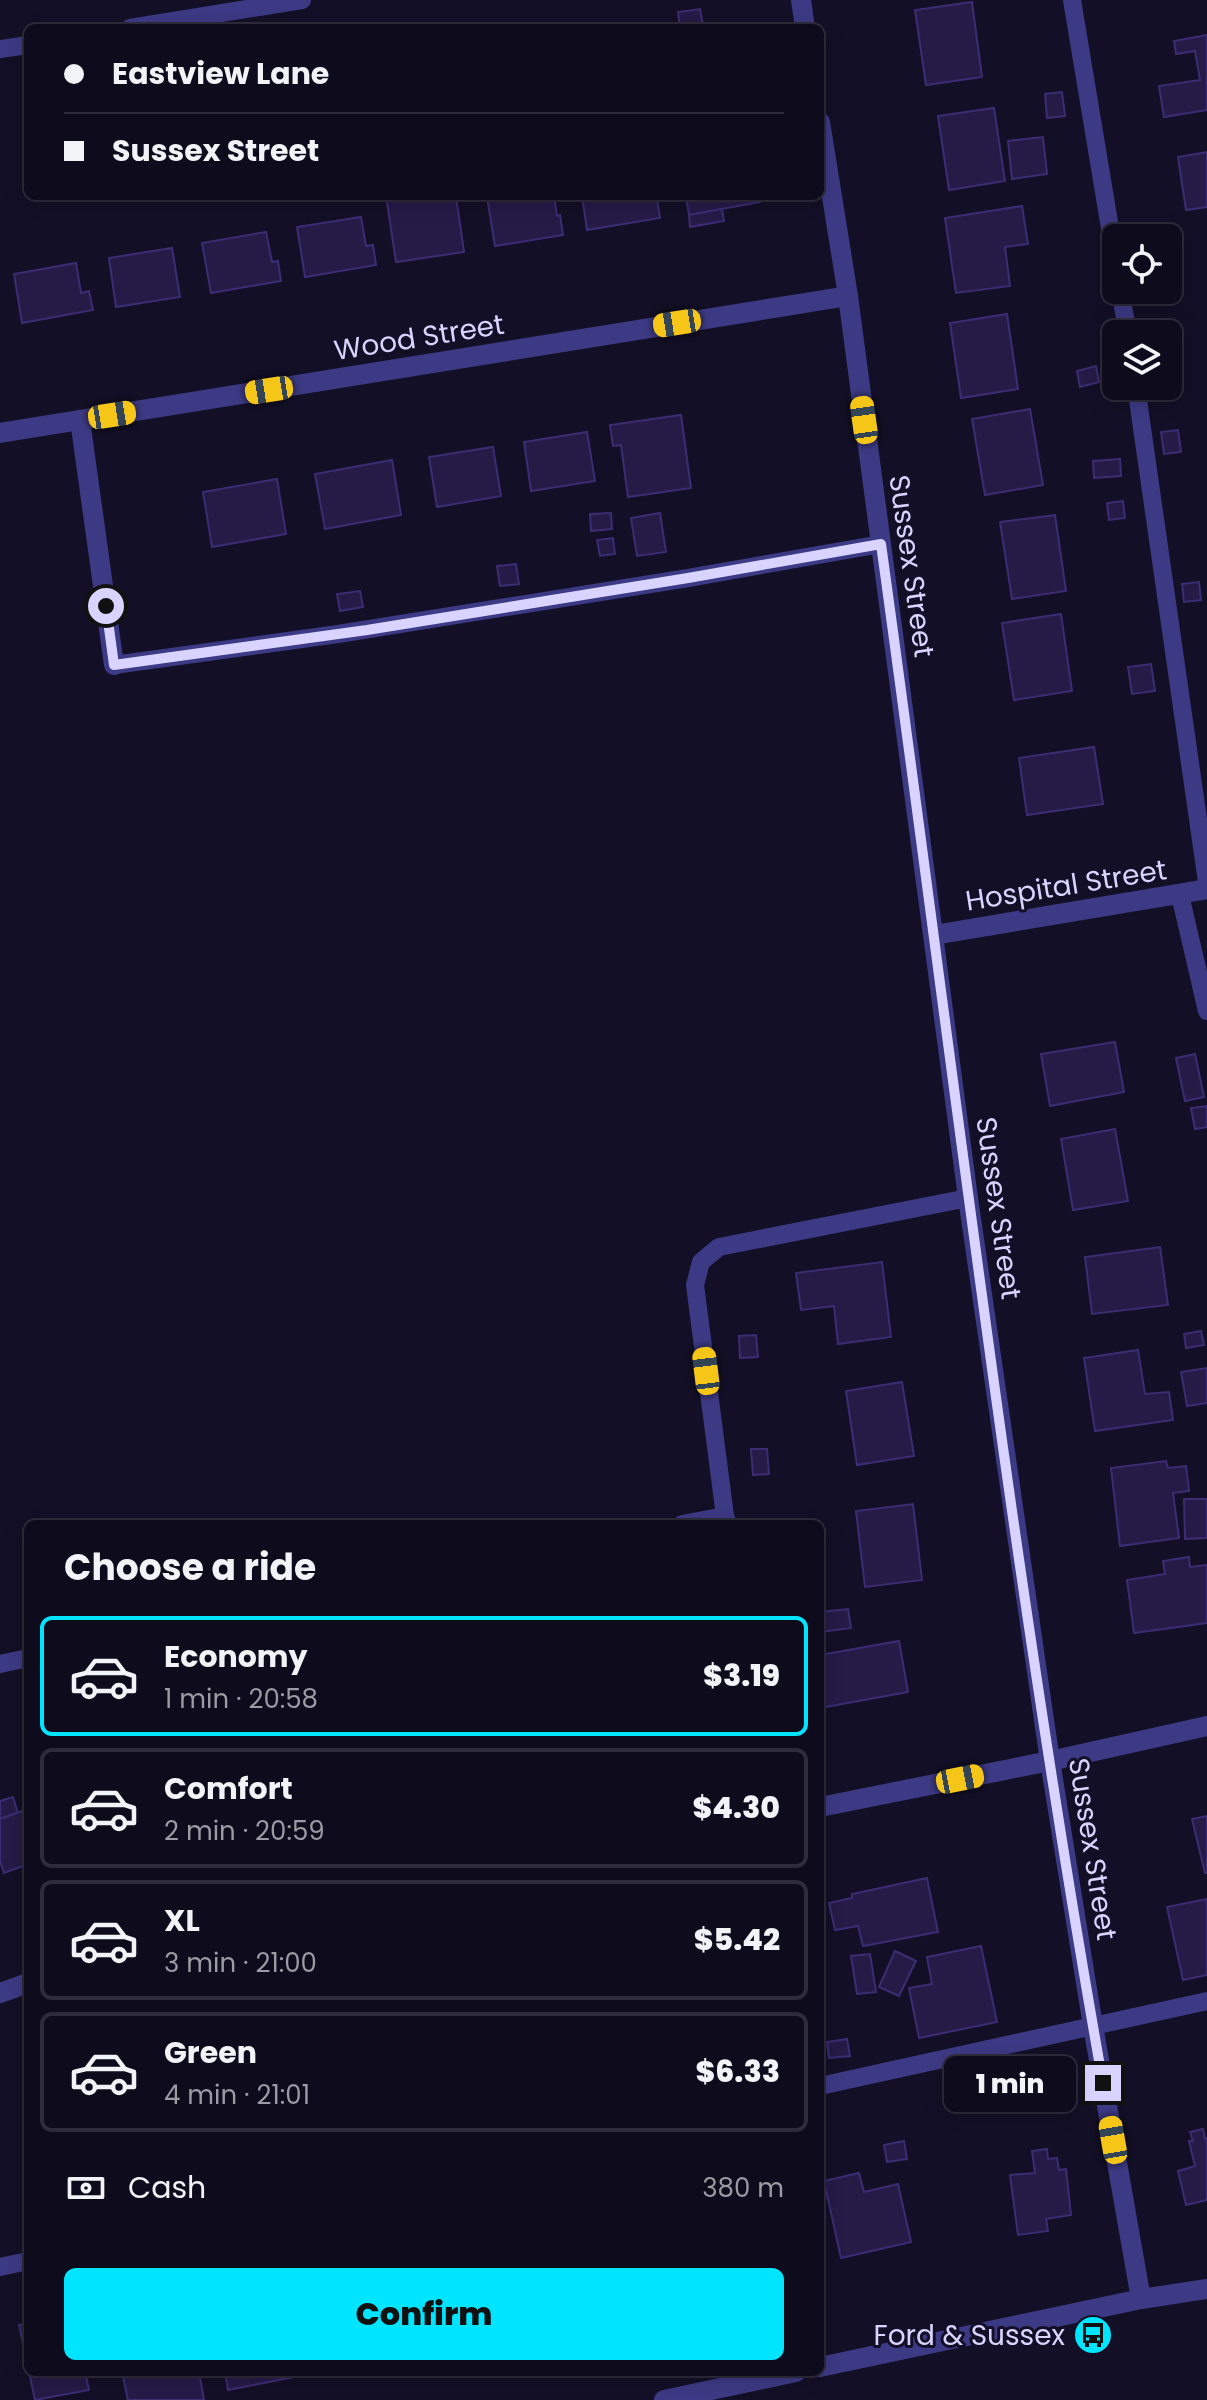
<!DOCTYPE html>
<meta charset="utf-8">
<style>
body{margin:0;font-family:Poppins,sans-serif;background:#171425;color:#f1f3f6;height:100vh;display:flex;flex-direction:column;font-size:30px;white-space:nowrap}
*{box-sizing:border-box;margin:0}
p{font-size:26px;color:#9b9ba3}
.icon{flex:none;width:44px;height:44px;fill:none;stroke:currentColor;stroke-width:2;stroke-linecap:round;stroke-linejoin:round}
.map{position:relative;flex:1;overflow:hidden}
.side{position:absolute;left:24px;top:1520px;width:800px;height:856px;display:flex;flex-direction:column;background:#0e0b1c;border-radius:12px;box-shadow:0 4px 20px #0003,0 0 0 2px #2e2b3b}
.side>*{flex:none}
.banner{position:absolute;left:24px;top:24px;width:800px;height:176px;border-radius:12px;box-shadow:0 4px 20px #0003,0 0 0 2px #2e2b3b;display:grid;align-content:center;height:176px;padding:0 40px;background:#0e0b1c}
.controls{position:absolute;left:1102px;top:224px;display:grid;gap:16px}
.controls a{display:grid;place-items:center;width:80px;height:80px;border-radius:12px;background:#0e0b1c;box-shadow:0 4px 20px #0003,0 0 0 2px #2e2b3b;font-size:40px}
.end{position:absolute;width:36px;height:36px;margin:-18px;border:10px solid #d9d4ff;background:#111;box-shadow:0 0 0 4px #111}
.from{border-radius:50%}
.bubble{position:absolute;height:56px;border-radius:12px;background:#0e0b1c;box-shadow:0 4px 20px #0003,0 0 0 2px #2e2b3b;font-size:26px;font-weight:800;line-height:56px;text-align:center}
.car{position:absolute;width:24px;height:48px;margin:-24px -12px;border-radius:10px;box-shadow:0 0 6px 2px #0007;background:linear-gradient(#f5c518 24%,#345 0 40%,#f5c518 0 76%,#345 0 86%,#f5c518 0)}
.banner b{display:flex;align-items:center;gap:28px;height:76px;font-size:30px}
.banner b+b{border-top:2px solid #2e2b3b}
.banner i{width:20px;height:20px;background:#f1f3f6}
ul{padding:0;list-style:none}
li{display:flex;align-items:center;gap:24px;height:120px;margin:0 16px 12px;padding:0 24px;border:4px solid #2e2b3b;border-radius:12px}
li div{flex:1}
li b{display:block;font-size:30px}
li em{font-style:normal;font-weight:800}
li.active{border-color:#00e5ff}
li>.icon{width:72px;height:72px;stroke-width:1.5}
h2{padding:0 40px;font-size:36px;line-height:96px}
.pay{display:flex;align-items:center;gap:20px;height:88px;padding:0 40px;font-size:30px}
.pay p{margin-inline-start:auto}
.button{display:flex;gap:16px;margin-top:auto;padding:16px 40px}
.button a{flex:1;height:92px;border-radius:12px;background:#00e5ff;color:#111;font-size:32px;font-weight:800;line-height:92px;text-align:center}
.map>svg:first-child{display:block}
</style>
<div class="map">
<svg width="1207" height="2400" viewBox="0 0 1207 2400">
<rect width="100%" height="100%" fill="#130f26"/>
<g fill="#241b47" stroke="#3b2d73" stroke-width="2">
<polygon points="972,2 982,77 926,85 915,10"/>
<polygon points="700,9 703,25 680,28 678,12"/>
<polygon points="1207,35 1207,110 1164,117 1159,86 1200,80 1195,51 1176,54 1174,41"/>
<polygon points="1062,92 1065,116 1047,118 1045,94"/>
<polygon points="994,108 1005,181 949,190 938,116"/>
<polygon points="1043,137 1047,174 1012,179 1008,141"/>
<polygon points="1207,152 1207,207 1186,210 1178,157"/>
<polygon points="386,196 456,196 464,252 396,262"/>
<polygon points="554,196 557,216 560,215 563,235 495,246 487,197"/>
<polygon points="582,196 648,196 649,201 657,199 660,218 587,230"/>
<polygon points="686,196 759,196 760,202 689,215"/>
<polygon points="1022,206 1028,244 1005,247 1010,286 956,293 945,218"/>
<polygon points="722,209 724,221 690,227 689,215"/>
<polygon points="361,217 366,246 373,245 376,265 305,277 297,227"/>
<polygon points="266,232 272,262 278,261 281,281 211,293 202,243"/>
<polygon points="172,248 180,297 116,307 109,258"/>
<polygon points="76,263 81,293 89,291 93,310 22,323 14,274"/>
<polygon points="1007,314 1018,389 961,398 950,323"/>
<polygon points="1096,366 1099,382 1080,387 1077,371"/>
<polygon points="1030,409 1043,485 985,495 972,419"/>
<polygon points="681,415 691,488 628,497 621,445 613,446 610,425"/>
<polygon points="1178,430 1181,452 1164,454 1161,432"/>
<polygon points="587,432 595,481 531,491 524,442"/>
<polygon points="493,447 501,496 437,507 429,457"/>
<polygon points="1120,459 1121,476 1094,478 1093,461"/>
<polygon points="392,460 401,515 325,529 315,474"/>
<polygon points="277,479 286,534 212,547 203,492"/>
<polygon points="1123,501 1125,518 1109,520 1107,503"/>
<polygon points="611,513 612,529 591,531 590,514"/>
<polygon points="660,513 666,552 637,556 631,518"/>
<polygon points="1055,515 1066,591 1012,599 1000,522"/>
<polygon points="613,538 615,554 600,556 597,540"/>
<polygon points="516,564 519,584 500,586 497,566"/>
<polygon points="1199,582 1201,600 1184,602 1182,584"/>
<polygon points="360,591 363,607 340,611 337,594"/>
<polygon points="1061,614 1072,691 1014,700 1002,623"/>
<polygon points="1151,664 1155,691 1132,694 1128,667"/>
<polygon points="1094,747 1103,804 1027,815 1019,758"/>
<polygon points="1115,1042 1124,1092 1050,1106 1041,1054"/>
<polygon points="1195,1054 1204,1097 1185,1101 1176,1058"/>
<polygon points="1207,1106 1207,1127 1195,1129 1191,1108"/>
<polygon points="1115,1129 1128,1201 1073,1210 1061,1139"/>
<polygon points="1160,1247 1168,1305 1092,1314 1085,1257"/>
<polygon points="882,1262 891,1337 838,1344 834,1306 801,1310 796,1273"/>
<polygon points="1201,1331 1204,1345 1186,1348 1184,1334"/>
<polygon points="756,1335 758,1357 740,1358 739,1336"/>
<polygon points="1138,1350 1145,1394 1169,1392 1173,1420 1095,1431 1084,1358"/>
<polygon points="1207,1368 1207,1403 1187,1406 1181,1372"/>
<polygon points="902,1382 914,1456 857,1465 846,1391"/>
<polygon points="751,1449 767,1449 769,1474 753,1475"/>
<polygon points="1166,1461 1168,1468 1186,1466 1189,1491 1173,1493 1179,1538 1120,1546 1111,1468"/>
<polygon points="1184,1499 1207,1499 1207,1538 1185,1539"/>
<polygon points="913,1504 922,1580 865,1587 856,1511"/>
<polygon points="1189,1557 1190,1567 1207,1565 1207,1623 1134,1633 1127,1580 1165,1574 1163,1561"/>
<polygon points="848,1609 851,1628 820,1632 820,1612"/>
<polygon points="899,1641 908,1692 820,1708 820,1655"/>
<polygon points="13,1797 18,1813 0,1819 0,1801"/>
<polygon points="28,1809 28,1864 4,1873 0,1861 0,1819"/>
<polygon points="1207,1816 1207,1873 1205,1873 1192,1819"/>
<polygon points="927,1878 938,1932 863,1946 858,1926 835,1930 829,1903 852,1898 852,1894"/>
<polygon points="1207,1899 1207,1975 1183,1980 1167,1907"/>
<polygon points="981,1946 997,2022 919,2038 909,1988 932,1984 927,1957"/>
<polygon points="895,1951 916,1961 899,1996 879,1987"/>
<polygon points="870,1954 876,1992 857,1994 851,1956"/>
<polygon points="847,2039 850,2056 829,2058 827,2042"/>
<polygon points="1203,2129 1205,2139 1207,2138 1207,2200 1186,2205 1178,2171 1195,2166 1189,2141 1193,2141 1190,2132"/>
<polygon points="904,2141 907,2159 887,2162 884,2145"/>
<polygon points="1047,2149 1048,2159 1057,2158 1059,2170 1066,2169 1071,2215 1046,2219 1048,2231 1018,2235 1010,2175 1035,2173 1032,2151"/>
<polygon points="859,2173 864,2192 898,2184 911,2242 841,2258 824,2181"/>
<polygon points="28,2323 28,2367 19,2325"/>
<polygon points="29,2372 85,2372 89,2390 35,2400"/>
<polygon points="122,2372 199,2372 204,2400 128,2400"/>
<polygon points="225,2372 303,2372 304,2375 228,2390"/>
</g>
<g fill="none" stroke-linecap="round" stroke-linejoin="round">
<g stroke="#3d3a85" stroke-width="18">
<polyline points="1072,0 1116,264"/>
<polyline points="130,28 302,0"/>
<polyline points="0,49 28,45"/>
<polyline points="1120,290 1128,334"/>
<polyline points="1136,386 1207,882"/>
<polyline points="114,665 338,634 688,578 881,544"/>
<polyline points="1180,895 1207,1011"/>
<polyline points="725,1516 695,1285 701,1262 719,1247 968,1198"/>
<polyline points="682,1524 725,1516 728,1524"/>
<polyline points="0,1664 28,1658"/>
<polyline points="820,2086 1207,2001"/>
<polyline points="0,2267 28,2261"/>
</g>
<g stroke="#3d3a85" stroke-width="20">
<polyline points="801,0 805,28"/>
<polyline points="820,122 848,296 968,1198 1050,1761 1093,2026 1141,2299"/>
<polyline points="80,420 114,665"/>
<polyline points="0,433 848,296"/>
<polyline points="934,935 1207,889"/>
<polyline points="820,1807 1050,1761 1207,1726"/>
<polyline points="0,1993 28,1983"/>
<polyline points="820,2367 1141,2299 1207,2289"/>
<polyline points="664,2400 796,2372"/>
</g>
</g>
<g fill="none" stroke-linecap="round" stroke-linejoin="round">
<path stroke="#d9d4ff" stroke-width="10" d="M106,606L114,665L367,630L688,578L881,544C952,1057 1012,1573 1103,2083"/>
</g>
<defs>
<g id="bus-disc" transform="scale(2)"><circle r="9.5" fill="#00e5ff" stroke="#130f26"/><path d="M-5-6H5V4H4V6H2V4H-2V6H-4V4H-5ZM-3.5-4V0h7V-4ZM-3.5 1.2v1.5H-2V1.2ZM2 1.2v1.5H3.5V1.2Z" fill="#111"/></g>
</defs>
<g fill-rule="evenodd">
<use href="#bus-disc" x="1093" y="2335"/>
</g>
<g text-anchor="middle" stroke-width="6" stroke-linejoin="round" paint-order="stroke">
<g font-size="28" fill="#d9d4ff" stroke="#130f26">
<text transform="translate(419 337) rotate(-9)" y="10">Wood Street</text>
<text transform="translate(912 566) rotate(82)" y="10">Sussex Street</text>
<text transform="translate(1066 885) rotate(-9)" y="10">Hospital Street</text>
<text transform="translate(999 1208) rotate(82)" y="10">Sussex Street</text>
<text transform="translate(1093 1849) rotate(81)" y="10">Sussex Street</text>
</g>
<g font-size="28" fill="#d9d4ff" stroke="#130f26" text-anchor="end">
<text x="1065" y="2345">Ford &amp; Sussex</text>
</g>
</g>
</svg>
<div class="controls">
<a><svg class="icon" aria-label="locate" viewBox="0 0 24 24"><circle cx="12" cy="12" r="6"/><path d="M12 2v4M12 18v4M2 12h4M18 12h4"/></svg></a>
<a><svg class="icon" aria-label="layers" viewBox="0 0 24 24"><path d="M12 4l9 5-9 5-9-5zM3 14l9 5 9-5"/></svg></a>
</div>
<i class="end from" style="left:106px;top:606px"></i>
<i class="end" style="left:1103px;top:2083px"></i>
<div class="bubble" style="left:944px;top:2056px;width:132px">1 min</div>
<i class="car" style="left:677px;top:323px;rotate:261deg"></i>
<i class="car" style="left:269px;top:390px;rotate:261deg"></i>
<i class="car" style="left:112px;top:415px;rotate:81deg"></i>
<i class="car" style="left:864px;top:420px;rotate:352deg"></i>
<i class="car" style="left:706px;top:1371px;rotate:353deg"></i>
<i class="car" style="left:960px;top:1779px;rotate:79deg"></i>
<i class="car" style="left:1113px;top:2140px;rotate:350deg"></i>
<div class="banner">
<b><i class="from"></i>Eastview Lane</b>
<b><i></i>Sussex Street</b>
</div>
<section class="side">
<h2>Choose a ride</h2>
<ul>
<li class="active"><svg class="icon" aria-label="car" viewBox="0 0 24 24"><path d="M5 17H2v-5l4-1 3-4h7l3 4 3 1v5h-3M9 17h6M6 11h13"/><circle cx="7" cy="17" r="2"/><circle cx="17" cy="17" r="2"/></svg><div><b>Economy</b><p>1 min · 20:58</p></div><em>$3.19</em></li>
<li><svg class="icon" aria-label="car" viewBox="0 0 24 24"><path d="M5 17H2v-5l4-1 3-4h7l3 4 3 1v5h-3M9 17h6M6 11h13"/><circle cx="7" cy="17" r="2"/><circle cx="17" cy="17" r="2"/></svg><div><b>Comfort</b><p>2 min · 20:59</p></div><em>$4.30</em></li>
<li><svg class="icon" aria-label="car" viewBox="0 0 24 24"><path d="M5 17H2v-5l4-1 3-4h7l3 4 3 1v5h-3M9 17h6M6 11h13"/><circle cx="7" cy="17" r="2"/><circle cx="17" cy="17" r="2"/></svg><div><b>XL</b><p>3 min · 21:00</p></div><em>$5.42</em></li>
<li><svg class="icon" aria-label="car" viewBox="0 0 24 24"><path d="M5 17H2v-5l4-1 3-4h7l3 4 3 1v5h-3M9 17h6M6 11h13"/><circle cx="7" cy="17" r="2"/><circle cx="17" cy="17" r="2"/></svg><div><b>Green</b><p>4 min · 21:01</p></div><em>$6.33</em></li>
</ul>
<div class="pay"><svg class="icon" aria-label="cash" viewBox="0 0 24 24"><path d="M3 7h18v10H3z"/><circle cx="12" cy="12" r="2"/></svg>Cash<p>380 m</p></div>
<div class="button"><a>Confirm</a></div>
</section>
</div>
